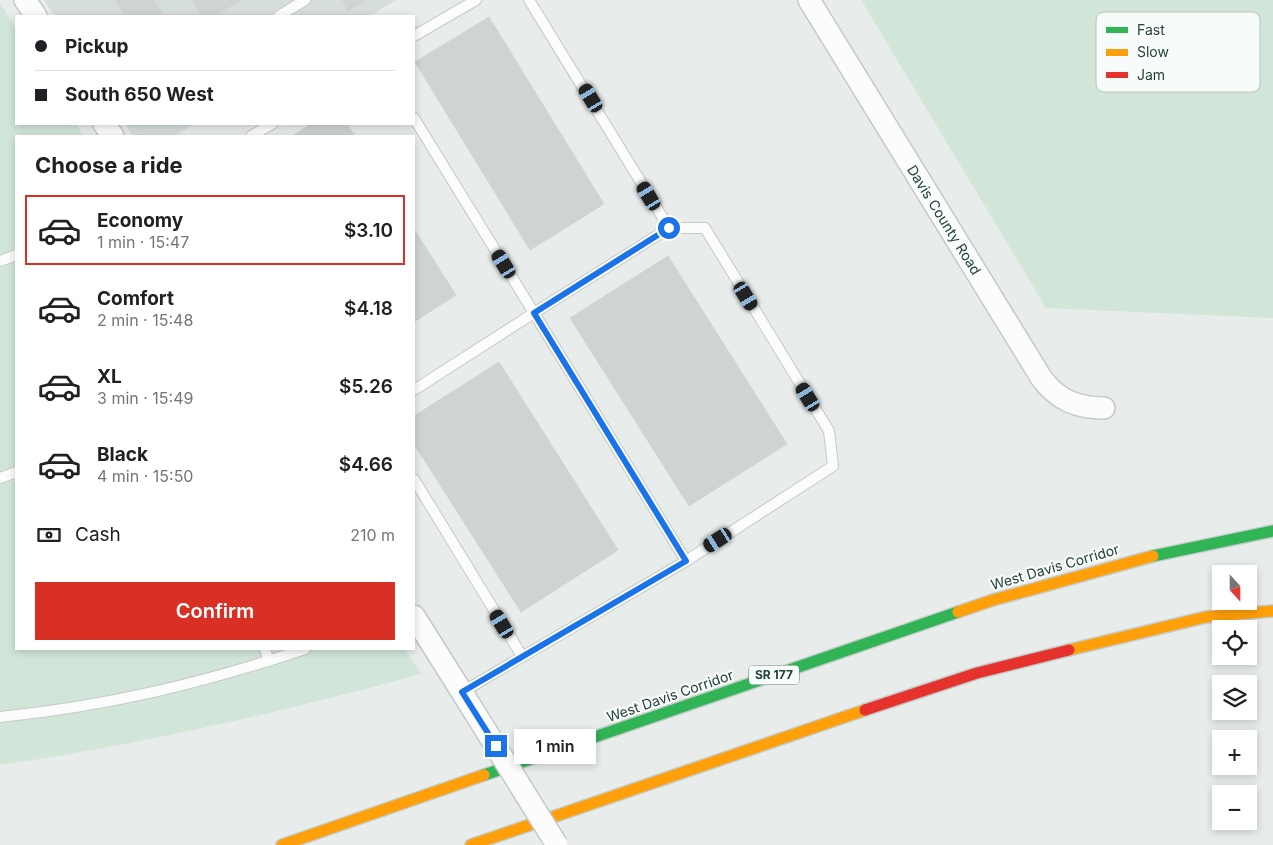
<!DOCTYPE html>
<meta charset="utf-8">
<style>
body{margin:0;font-family:Inter,sans-serif;background:#f6f6f6;color:#202124;height:100vh;display:flex;flex-direction:column;font-size:19px;white-space:nowrap}
*{box-sizing:border-box;margin:0}
p{font-size:16px;color:#757577}
.icon{flex:none;width:28px;height:28px;fill:none;stroke:currentColor;stroke-width:2;stroke-linecap:round;stroke-linejoin:round}
.map{position:relative;flex:1;overflow:hidden}
.details{position:absolute;left:15px;top:135px;width:400px;height:515px;display:flex;flex-direction:column;background:#fff;border-radius:0px;box-shadow:0 2px 8px #0003}
.details>*{flex:none}
.guide{position:absolute;left:15px;top:15px;width:400px;height:110px;border-radius:0px;box-shadow:0 2px 8px #0003;display:grid;align-content:center;height:110px;padding:0 20px;background:#fff}
.needle{width:32px;rotate:159deg}
.buttons{position:absolute;left:1212px;top:565px;display:grid;gap:10px}
.buttons a{display:grid;place-items:center;width:45px;height:45px;border-radius:0px;background:#fff;box-shadow:0 2px 8px #0003;font-size:25px}
.end{position:absolute;width:22px;height:22px;margin:-11px;border:6px solid #1a73e8;background:#fff;box-shadow:0 0 0 2px #fff}
.from{border-radius:50%}
.bubble{position:absolute;height:35px;border-radius:0px;background:#fff;box-shadow:0 2px 8px #0003;font-size:16px;font-weight:600;line-height:35px;text-align:center}
.car{position:absolute;width:15px;height:30px;margin:-15px -8px;border-radius:6px;box-shadow:0 0 4px 1px #0007;background:linear-gradient(#222 24%,#8ab4d8 0 40%,#222 0 76%,#8ab4d8 0 86%,#222 0)}
.guide b{display:flex;align-items:center;gap:18px;height:48px;font-size:19px}
.guide b+b{border-top:1px solid #e0e0e0}
.guide i{width:12px;height:12px;background:#202124}
ul{padding:0;list-style:none}
li{display:flex;align-items:center;gap:15px;height:70px;margin:0 10px 8px;padding:0 10px;border:2px solid transparent;border-radius:0px}
li div{flex:1}
li b{display:block;font-size:19px}
li em{font-style:normal;font-weight:600}
li.active{border-color:#d93025}
li>.icon{width:45px;height:45px;stroke-width:1.5}
h2{padding:0 20px;font-size:22px;line-height:60px}
.pay{display:flex;align-items:center;gap:12px;height:55px;padding:0 20px;font-size:19px}
.pay p{margin-inline-start:auto}
.button{display:flex;gap:10px;margin-top:auto;padding:10px 20px}
.button a{flex:1;height:58px;border-radius:0px;background:#d93025;color:#fff;font-size:20px;font-weight:600;line-height:58px;text-align:center}
.map>svg:first-child{display:block}
</style>
<div class="map">
<svg width="1273" height="845" viewBox="0 0 1273 845">
<rect width="100%" height="100%" fill="#e8edeb"/>
<g fill="#d6dedb">
<polygon points="44,0 396,0 370,16 55,16"/>
<polygon points="125,124 194,124 174,136 133,136"/>
</g>
<g fill="#d1e6d8">
<polygon points="861,0 1273,0 1273,318 1046,308"/>
<path d="M0,3L16,29V124H76L83,136H16V649H405L421,674C282,712 143,744 0,765Z"/>
</g>
<g fill="#cfd4d2" stroke="#d1d6d4">
<polygon points="115,0 154,0 164,16 125,16"/>
<polygon points="192,0 241,0 215,16 202,16"/>
<polygon points="342,0 365,0 348,11"/>
<polygon points="489,17 604,204 530,250 415,62"/>
<polygon points="311,124 347,124 355,136 292,136"/>
<polygon points="414,229 456,295 414,322"/>
<polygon points="668,256 787,444 689,506 570,318"/>
<polygon points="499,362 618,550 521,612 414,444 414,416"/>
</g>
<g fill="none" stroke-linecap="round" stroke-linejoin="round">
<g stroke="#c5cac8" stroke-width="12">
<g id="lane">
<polyline points="529,0 669,228"/>
<polyline points="279,16 305,0"/>
<polyline points="414,36 476,0"/>
<polyline points="414,118 534,313 414,390"/>
<polyline points="251,136 272,124"/>
<polyline points="0,261 16,255"/>
<polyline points="0,478 16,472"/>
<polyline points="414,479 522,656"/>
<polyline points="265,649 269,661"/>
<polyline points="462,692 686,561 534,313 669,228 705,228 829,431 833,466 686,561"/>
<path d="M0,717C108,706 203,683 305,649"/>
</g>
</g>
<g stroke="#c5cac8" stroke-width="24">
<g id="street">
<polyline points="25,0 36,16"/>
<path d="M809,0L1042,379C1058,400 1077,408 1104,408"/>
<polyline points="104,124 113,136"/>
<polyline points="414,616 465,697"/>
</g>
</g>
<g stroke="#c3ccc9" stroke-width="14">
<g id="fast">
<polyline points="1153,556 1273,531"/>
<polyline points="484,775 958,612"/>
</g>
</g>
<g stroke="#c3ccc9" stroke-width="14">
<g id="slow">
<polyline points="958,612 993,600 1153,556"/>
<polyline points="1069,650 1206,617 1273,611"/>
<polyline points="282,845 484,775"/>
<polyline points="471,845 865,710"/>
</g>
</g>
<g stroke="#c3ccc9" stroke-width="14">
<polyline id="jam" points="865,710 977,673 1069,650"/>
</g>
<use href="#lane" stroke="#fcfcfc" stroke-width="10"/>
<use href="#street" stroke="#fcfcfc" stroke-width="21"/>
<use href="#fast" stroke="#30b455" stroke-width="11"/>
<use href="#slow" stroke="#ff9f0a" stroke-width="11"/>
<use href="#jam" stroke="#e5322d" stroke-width="11"/>
<g stroke="#c5cac8" stroke-width="24" stroke-linecap="butt">
<polyline id="street-bridge" points="465,697 557,845"/>
</g>
<use href="#street-bridge" stroke="#fcfcfc" stroke-width="21"/>
</g>
<g fill="none" stroke-linecap="round" stroke-linejoin="round">
<polyline stroke="#1a73e8" stroke-width="6" points="496,746 462,692 686,561 534,313 669,228"/>
</g>
<g text-anchor="middle" stroke-width="4.5" stroke-linejoin="round" paint-order="stroke">
<rect fill="#f7fbf9" stroke="#637a73" stroke-width="1" x="749" y="665.5" width="50" height="19" rx="4"/>
<g font-size="12" font-weight="bold" fill="#24423a">
<text x="774" y="679">SR 177</text>
</g>
<g font-size="14" fill="#24423a" stroke="#f7fbf9">
<text transform="translate(944 220) rotate(58)" y="5">Davis County Road</text>
<text transform="translate(1055 567) rotate(-16)" y="5">West Davis Corridor</text>
<text transform="translate(670 696) rotate(-19)" y="5">West Davis Corridor</text>
</g>
</g>
<rect x="1096" y="12" width="164" height="80" rx="8" fill="#f7fbf9" stroke="#b8c4c0" stroke-width="1"/>
<rect x="1106" y="27" width="22" height="6" fill="#30b455"/>
<rect x="1106" y="49" width="22" height="7" fill="#ff9f0a"/>
<rect x="1106" y="72" width="22" height="6" fill="#e5322d"/>
<g font-size="14" fill="#24423a">
<text x="1137" y="35">Fast</text>
<text x="1137" y="57">Slow</text>
<text x="1137" y="80">Jam</text>
</g>
</svg>
<div class="buttons">
<a><svg class="needle" viewBox="-14 -14 28 28"><path d="M0-13l5 13h-10z" fill="#e53935"/><path d="M0 13l5-13h-10z" fill="#757577"/></svg></a>
<a><svg class="icon" aria-label="locate" viewBox="0 0 24 24"><circle cx="12" cy="12" r="6"/><path d="M12 2v4M12 18v4M2 12h4M18 12h4"/></svg></a>
<a><svg class="icon" aria-label="layers" viewBox="0 0 24 24"><path d="M12 4l9 5-9 5-9-5zM3 14l9 5 9-5"/></svg></a>
<a>+</a>
<a>−</a>
</div>
<i class="end from" style="left:669px;top:228px"></i>
<i class="end" style="left:496px;top:746px"></i>
<div class="bubble" style="left:514px;top:729px;width:82px">1 min</div>
<i class="car" style="left:591px;top:98px;rotate:329deg"></i>
<i class="car" style="left:649px;top:196px;rotate:329deg"></i>
<i class="car" style="left:504px;top:264px;rotate:329deg"></i>
<i class="car" style="left:746px;top:296px;rotate:149deg"></i>
<i class="car" style="left:808px;top:397px;rotate:329deg"></i>
<i class="car" style="left:718px;top:540px;rotate:237deg"></i>
<i class="car" style="left:502px;top:624px;rotate:329deg"></i>
<div class="guide">
<b><i class="from"></i>Pickup</b>
<b><i></i>South 650 West</b>
</div>
<section class="details">
<h2>Choose a ride</h2>
<ul>
<li class="active"><svg class="icon" aria-label="car" viewBox="0 0 24 24"><path d="M5 17H2v-5l4-1 3-4h7l3 4 3 1v5h-3M9 17h6M6 11h13"/><circle cx="7" cy="17" r="2"/><circle cx="17" cy="17" r="2"/></svg><div><b>Economy</b><p>1 min · 15:47</p></div><em>$3.10</em></li>
<li><svg class="icon" aria-label="car" viewBox="0 0 24 24"><path d="M5 17H2v-5l4-1 3-4h7l3 4 3 1v5h-3M9 17h6M6 11h13"/><circle cx="7" cy="17" r="2"/><circle cx="17" cy="17" r="2"/></svg><div><b>Comfort</b><p>2 min · 15:48</p></div><em>$4.18</em></li>
<li><svg class="icon" aria-label="car" viewBox="0 0 24 24"><path d="M5 17H2v-5l4-1 3-4h7l3 4 3 1v5h-3M9 17h6M6 11h13"/><circle cx="7" cy="17" r="2"/><circle cx="17" cy="17" r="2"/></svg><div><b>XL</b><p>3 min · 15:49</p></div><em>$5.26</em></li>
<li><svg class="icon" aria-label="car" viewBox="0 0 24 24"><path d="M5 17H2v-5l4-1 3-4h7l3 4 3 1v5h-3M9 17h6M6 11h13"/><circle cx="7" cy="17" r="2"/><circle cx="17" cy="17" r="2"/></svg><div><b>Black</b><p>4 min · 15:50</p></div><em>$4.66</em></li>
</ul>
<div class="pay"><svg class="icon" aria-label="cash" viewBox="0 0 24 24"><path d="M3 7h18v10H3z"/><circle cx="12" cy="12" r="2"/></svg>Cash<p>210 m</p></div>
<div class="button"><a>Confirm</a></div>
</section>
</div>
